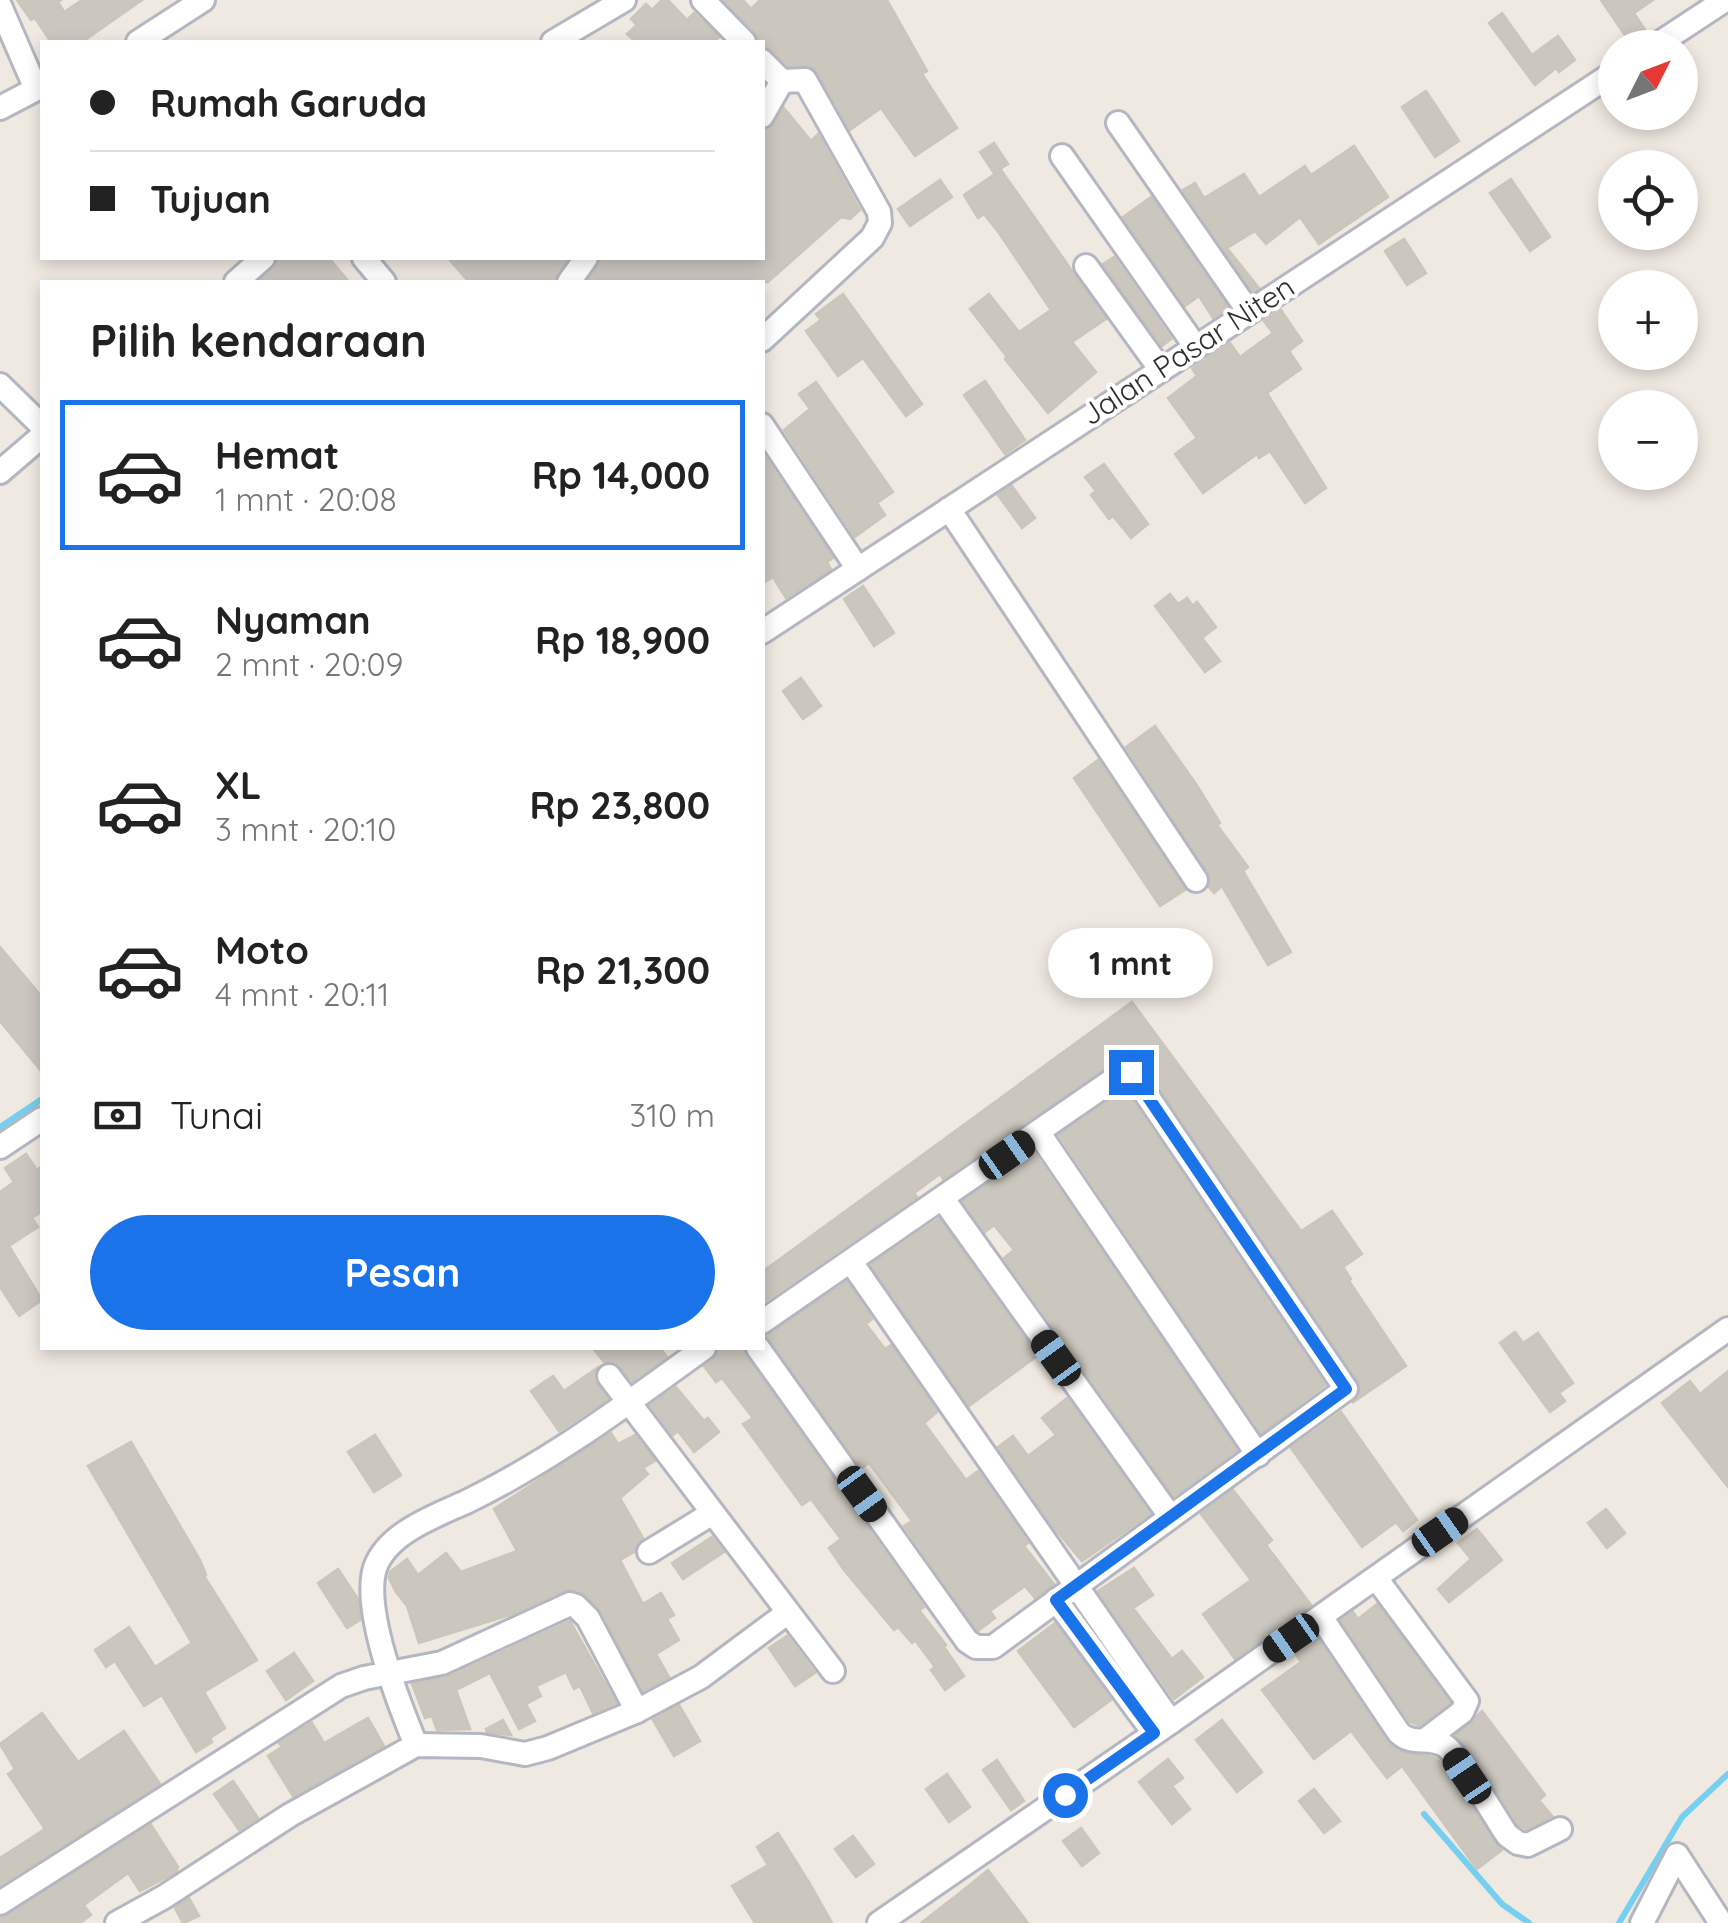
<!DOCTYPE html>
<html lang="id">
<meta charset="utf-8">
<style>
body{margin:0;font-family:Quicksand,sans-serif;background:#f6f6f6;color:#222;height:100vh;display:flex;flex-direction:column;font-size:38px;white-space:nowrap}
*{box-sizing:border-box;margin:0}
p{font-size:32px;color:#767676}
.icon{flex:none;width:55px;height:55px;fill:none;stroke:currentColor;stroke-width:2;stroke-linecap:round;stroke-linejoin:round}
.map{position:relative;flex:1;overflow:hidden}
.details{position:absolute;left:40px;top:280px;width:725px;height:1070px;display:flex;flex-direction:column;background:#fff;border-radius:0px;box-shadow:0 5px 15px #0003}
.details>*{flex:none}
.top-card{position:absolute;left:40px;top:40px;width:725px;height:220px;border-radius:0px;box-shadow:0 5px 15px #0003;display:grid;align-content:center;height:220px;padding:0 50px;background:#fff}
.needle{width:65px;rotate:48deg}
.tools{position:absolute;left:1598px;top:30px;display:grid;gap:20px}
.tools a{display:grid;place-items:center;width:100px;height:100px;border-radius:50%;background:#fff;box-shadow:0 5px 15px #0003;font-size:50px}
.end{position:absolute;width:45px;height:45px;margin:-22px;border:12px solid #1a73e8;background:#fff;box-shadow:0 0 0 5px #fff}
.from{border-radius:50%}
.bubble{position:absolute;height:70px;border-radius:35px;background:#fff;box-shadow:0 5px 15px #0003;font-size:32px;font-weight:800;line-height:70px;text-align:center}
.car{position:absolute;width:30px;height:60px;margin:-30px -15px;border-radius:12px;box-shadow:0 0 8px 2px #0007;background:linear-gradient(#222 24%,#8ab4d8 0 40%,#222 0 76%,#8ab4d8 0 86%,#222 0)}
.top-card b{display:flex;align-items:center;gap:35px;height:95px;font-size:38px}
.top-card b+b{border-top:2px solid #e0e0e0}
.top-card i{width:25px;height:25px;background:#222}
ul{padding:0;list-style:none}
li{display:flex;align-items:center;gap:30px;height:150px;margin:0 20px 15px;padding:0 30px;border:5px solid transparent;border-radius:0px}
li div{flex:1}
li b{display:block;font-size:38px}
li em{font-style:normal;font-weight:800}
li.selected{border-color:#1a73e8}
li>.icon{width:90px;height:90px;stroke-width:1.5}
h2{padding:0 50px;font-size:45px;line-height:120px}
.pay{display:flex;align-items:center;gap:25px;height:110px;padding:0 50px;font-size:38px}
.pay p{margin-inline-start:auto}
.primary-button{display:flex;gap:20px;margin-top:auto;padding:20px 50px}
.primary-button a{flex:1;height:115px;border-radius:60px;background:#1a73e8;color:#fff;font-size:40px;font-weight:800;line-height:115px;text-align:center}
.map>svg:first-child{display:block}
</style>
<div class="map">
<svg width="1728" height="1923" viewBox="0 0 1728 1923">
<rect width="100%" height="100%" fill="#efe9e1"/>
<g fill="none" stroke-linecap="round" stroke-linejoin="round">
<g stroke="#75cff0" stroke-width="6">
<polyline points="0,1127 42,1099"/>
<polyline points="1424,1814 1502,1904 1529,1923"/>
<polyline points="1619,1923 1682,1817 1728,1774"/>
</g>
</g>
<g fill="#cbc7bf" stroke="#cbc5ba" stroke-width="2.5">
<polygon points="17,0 61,0 58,2 64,12 82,0 142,0 82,42 51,42 35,18 31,20"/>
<polygon points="662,0 668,0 687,20 694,13 719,37 713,42 636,42 627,34 637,25 631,19 646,4 652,10"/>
<polygon points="724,0 743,0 751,9 760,0 887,0 927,71 922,74 957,128 915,156 881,108 850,130 817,72 805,65 788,66 772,50 762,46 755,32"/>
<polygon points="1601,0 1653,0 1634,13 1647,33 1631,44"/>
<polygon points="1502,13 1532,55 1558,36 1575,60 1559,72 1556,68 1535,85 1489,23"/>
<polygon points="1426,91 1459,141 1435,157 1402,107"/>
<polygon points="784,108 811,141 818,134 860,210 850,219 841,217 768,282 587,282 601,258 762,258 762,131 774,124"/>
<polygon points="994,143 1008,164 994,173 980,152"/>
<polygon points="1354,146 1388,197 1319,244 1300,217 1266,244 1255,231 1227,248 1259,288 1253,292 1183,190 1195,183 1204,198 1244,174 1259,197 1305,166 1311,175"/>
<polygon points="1001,170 1106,319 1072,342 1096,372 1048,413 1005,359 1007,357 970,309 989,294 1019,332 1051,310 999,233 984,214 978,218 964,195"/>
<polygon points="1511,179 1550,237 1530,251 1490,193"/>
<polygon points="940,180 952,197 910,226 898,209"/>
<polygon points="1151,197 1228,308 1213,318 1199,296 1185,306 1123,217"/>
<polygon points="1404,239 1426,273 1407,285 1385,251"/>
<polygon points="1114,257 1160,323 1150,330 1103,264"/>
<polygon points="280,258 329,258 349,282 258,282"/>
<polygon points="448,258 568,258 554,282 469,282"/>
<polygon points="843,294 922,404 906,416 863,358 838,376 806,331 821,320 816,314"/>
<polygon points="1281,310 1302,341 1289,351 1301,369 1267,393 1326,488 1305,503 1270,451 1259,458 1257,454 1203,493 1175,454 1197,438 1168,398 1197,376 1192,368 1230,343 1240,357 1273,333 1264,321"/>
<polygon points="1160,323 1171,339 1162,346 1151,330"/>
<polygon points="985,381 1025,440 1005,454 964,395"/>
<polygon points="816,382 893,492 877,503 885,515 855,537 784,430 810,409 799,394"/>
<polygon points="762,453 833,558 827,562 831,569 786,598 773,577 762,584"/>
<polygon points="1104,464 1148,524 1131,538 1113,516 1109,519 1091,495 1096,491 1085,477"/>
<polygon points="1012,486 1035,518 1022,528 998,495"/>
<polygon points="863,586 894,633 874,646 844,599"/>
<polygon points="1170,594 1178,604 1187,598 1193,606 1197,602 1216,627 1202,638 1220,661 1205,672 1155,606"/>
<polygon points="801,678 821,706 803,719 783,691"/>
<polygon points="1155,726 1196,784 1220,823 1217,825 1248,867 1243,871 1291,952 1268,965 1222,886 1214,893 1209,887 1208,872 1126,747"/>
<polygon points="1098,760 1185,890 1160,906 1074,778"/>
<polygon points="0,947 42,997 42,1072 0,1021"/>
<polygon points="1132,1002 1301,1231 1332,1211 1362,1254 1343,1267 1351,1279 1349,1281 1406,1366 1352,1403 1360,1394 1358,1381 1143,1064 1130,1057 1114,1061 943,1179 940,1174 914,1193 917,1197 762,1303 762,1272"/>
<polygon points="1125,1090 1325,1385 1261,1433 1059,1135"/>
<polygon points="1034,1153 1237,1450 1174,1496 1004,1258 1014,1250 994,1225 985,1232 963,1201"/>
<polygon points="26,1154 37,1170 42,1166 42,1211 32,1218 38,1227 9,1246 42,1300 19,1316 0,1287 0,1192 14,1182 5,1168"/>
<polygon points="939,1219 1037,1356 969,1406 871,1265"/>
<polygon points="847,1282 872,1319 866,1324 885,1349 891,1345 937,1412 924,1423 966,1480 978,1471 1028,1543 1024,1546 1054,1584 1035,1598 1025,1586 990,1611 995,1618 978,1631 904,1526 912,1521 869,1463 862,1468 766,1336"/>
<polygon points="1515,1332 1523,1343 1538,1333 1573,1383 1559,1393 1565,1401 1550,1412 1500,1343"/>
<polygon points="593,1348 660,1348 667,1357 632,1382 616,1363 604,1362"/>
<polygon points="719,1348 743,1348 746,1357 924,1607 919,1610 946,1645 944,1647 964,1676 945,1690 931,1670 935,1667 915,1640 912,1643 898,1627 894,1630 844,1570 829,1548 841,1539 811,1499 802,1505 743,1424 753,1418 722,1378 716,1382 704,1366 717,1355"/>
<polygon points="597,1368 594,1379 608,1399 559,1431 531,1391 553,1376 564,1391"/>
<polygon points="1728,1371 1728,1487 1662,1403 1690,1381 1700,1394"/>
<polygon points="676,1387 704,1421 708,1418 719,1432 694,1452 678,1431 673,1435 650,1405"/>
<polygon points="1067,1398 1150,1514 1082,1561 1055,1529 998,1447 1013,1436 1028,1456 1056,1435 1042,1418"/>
<polygon points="1341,1412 1417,1520 1403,1531 1396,1522 1362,1547 1291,1448"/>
<polygon points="611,1433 618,1444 635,1435 655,1461 643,1468 648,1474 620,1498 643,1538 634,1552 620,1560 643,1604 661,1593 674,1615 667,1619 679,1640 656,1654 669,1677 643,1691 601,1611 586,1595 573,1590 564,1590 510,1615 419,1643 407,1606 396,1592 389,1578 390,1572 407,1559 418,1575 446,1553 461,1572 517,1551 494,1509"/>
<polygon points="375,1435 401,1475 374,1492 348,1452"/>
<polygon points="131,1442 200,1560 206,1575 204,1576 257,1660 204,1692 225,1728 210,1738 212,1742 196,1752 162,1695 144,1706 115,1661 106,1667 95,1650 129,1627 155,1667 192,1643 88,1466"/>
<polygon points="1233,1490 1272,1540 1266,1545 1311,1605 1235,1659 1203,1614 1251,1580 1201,1514"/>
<polygon points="1606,1509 1625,1533 1607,1548 1588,1523"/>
<polygon points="1477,1529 1502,1560 1449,1602 1438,1589 1471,1559 1458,1543"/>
<polygon points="712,1537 724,1552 683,1579 672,1563"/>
<polygon points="1134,1568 1153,1595 1133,1608 1172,1659 1182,1651 1203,1677 1174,1699 1098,1591"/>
<polygon points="338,1569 358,1599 360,1620 347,1628 318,1583"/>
<polygon points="1377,1604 1450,1703 1419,1725 1410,1722 1341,1620 1353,1612 1358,1619"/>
<polygon points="570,1621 616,1703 593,1713 580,1686 574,1689 566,1672 536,1686 541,1696 526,1704 535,1721 519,1729 490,1673 456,1690 470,1729 437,1730 432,1716 425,1718 412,1684 448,1677"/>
<polygon points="1055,1623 1111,1700 1074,1727 1018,1651"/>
<polygon points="787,1636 815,1673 795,1686 769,1648"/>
<polygon points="1317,1638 1387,1742 1404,1753 1433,1757 1439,1761 1502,1850 1477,1869 1402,1766 1387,1778 1351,1731 1314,1759 1262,1690 1301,1662 1295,1653"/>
<polygon points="294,1653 313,1681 286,1700 267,1671"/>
<polygon points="679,1705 700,1741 674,1756 653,1720"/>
<polygon points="1482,1711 1545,1795 1539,1800 1552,1816 1526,1829 1518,1825 1479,1764 1456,1735"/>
<polygon points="42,1713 78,1762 124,1731 160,1784 0,1885 0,1858 45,1829 8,1774 15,1769 0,1744"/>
<polygon points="368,1718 384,1746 293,1796 268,1756 282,1747 279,1743 312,1723 324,1743"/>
<polygon points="503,1720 511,1735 487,1732 486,1729"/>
<polygon points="1222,1720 1262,1772 1237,1792 1196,1740"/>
<polygon points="1168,1759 1183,1778 1172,1786 1190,1809 1172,1824 1139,1782"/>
<polygon points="997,1760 1024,1801 1011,1810 983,1770"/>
<polygon points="947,1774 970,1807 949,1822 926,1789"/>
<polygon points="233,1781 258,1818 239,1830 214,1794"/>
<polygon points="1314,1789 1340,1821 1324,1833 1299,1801"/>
<polygon points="151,1825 178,1867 176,1872 140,1891 128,1873 84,1905 91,1915 80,1923 0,1923 0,1918"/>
<polygon points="1081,1828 1099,1853 1082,1866 1063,1841"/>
<polygon points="778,1833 810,1884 832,1923 755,1923 732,1886 768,1865 757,1847"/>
<polygon points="853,1836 874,1864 856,1877 835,1849"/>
<polygon points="988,1870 1028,1923 921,1923 961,1892"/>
<polygon points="189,1898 199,1916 183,1923 175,1908"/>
</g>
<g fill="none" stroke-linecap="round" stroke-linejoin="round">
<g stroke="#b4b7c1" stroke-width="28">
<g id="minor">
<polyline points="703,0 744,42"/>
<polyline points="0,6 36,89"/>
<polyline points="138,42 203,0"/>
<polyline points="553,42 624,0"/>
<polyline points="1652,48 1725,0"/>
<polyline points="762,61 782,81 805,80 879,212 880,223 872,238 762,340"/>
<polyline points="0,108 42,86"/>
<polyline points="762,116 782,81"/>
<polyline points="1118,123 1249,312"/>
<polyline points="1062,156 1195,346"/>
<polyline points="364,258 384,282"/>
<polyline points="1086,266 1161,370"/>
<polyline points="236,282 263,258"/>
<polyline points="569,282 586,258"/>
<polyline points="0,385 42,426"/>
<polyline points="762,425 858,569"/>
<polyline points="0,472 42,436"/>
<polyline points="949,509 1196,880"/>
<polyline points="762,632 1615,72"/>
<polyline points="1039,1133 1258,1455"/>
<polyline points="0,1147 42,1119"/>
<polyline points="943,1199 1170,1516"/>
<polyline points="851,1262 1171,1722"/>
<polyline points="758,1348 967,1641 976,1647 993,1647 1346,1389 1131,1072 1123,1073 762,1322"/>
<polyline points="609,1376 833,1671"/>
<polyline points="649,1552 711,1514"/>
<polyline points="1376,1578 1467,1701 1462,1712 1425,1740"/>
<polyline points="1056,1600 1154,1733"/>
<path d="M1321,1617L1399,1733C1413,1746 1428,1736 1444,1745C1458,1753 1495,1817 1507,1835L1518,1843L1528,1845L1560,1829"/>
<path d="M416,1745C399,1704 362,1610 375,1568C387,1533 435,1516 466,1502C551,1461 628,1403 704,1348"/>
<polyline points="0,1903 341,1686 364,1678 442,1663 570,1604 576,1606 588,1618 637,1711"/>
<polyline points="117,1923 164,1897 290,1815 416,1745 481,1746 525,1754 548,1748 637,1711 701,1677 787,1613"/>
<polyline points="879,1923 1171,1722 1728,1329"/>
<polyline points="1642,1923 1677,1855 1721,1923"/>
</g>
</g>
<use href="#minor" stroke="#fff" stroke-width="22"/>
</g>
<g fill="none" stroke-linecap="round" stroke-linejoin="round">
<polyline stroke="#1a73e8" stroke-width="12" points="1065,1795 1154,1733 1056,1600 1346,1389 1131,1072"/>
</g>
<g text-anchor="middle" stroke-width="8" stroke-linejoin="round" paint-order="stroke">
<g font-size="30" fill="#2e2e2e" stroke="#fff">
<text transform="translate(1188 351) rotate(-33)" y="10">Jalan Pasar Niten</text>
</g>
</g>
</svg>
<div class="tools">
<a><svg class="needle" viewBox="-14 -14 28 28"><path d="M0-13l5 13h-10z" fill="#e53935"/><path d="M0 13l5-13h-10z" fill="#767676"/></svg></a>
<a><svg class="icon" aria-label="locate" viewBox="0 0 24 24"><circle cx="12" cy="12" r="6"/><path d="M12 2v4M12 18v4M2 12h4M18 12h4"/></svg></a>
<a>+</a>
<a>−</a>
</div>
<i class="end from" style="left:1065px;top:1795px"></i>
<i class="end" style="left:1131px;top:1072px"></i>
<div class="bubble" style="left:1048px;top:928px;width:165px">1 mnt</div>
<i class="car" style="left:1007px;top:1155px;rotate:55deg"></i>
<i class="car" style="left:1056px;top:1358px;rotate:324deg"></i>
<i class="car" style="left:862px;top:1494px;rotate:144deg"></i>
<i class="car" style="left:1440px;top:1532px;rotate:55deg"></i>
<i class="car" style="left:1291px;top:1638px;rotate:235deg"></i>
<i class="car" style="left:1467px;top:1776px;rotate:326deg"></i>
<div class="top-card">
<b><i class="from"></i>Rumah Garuda</b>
<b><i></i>Tujuan</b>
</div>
<section class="details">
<h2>Pilih kendaraan</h2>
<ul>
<li class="selected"><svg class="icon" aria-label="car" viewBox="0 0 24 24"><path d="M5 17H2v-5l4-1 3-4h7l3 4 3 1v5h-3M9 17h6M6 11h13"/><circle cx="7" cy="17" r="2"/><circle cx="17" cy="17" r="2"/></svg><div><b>Hemat</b><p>1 mnt · 20:08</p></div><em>Rp 14,000</em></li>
<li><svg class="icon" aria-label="car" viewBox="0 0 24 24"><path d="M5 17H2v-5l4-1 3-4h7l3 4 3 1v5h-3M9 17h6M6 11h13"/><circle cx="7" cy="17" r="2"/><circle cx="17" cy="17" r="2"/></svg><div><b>Nyaman</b><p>2 mnt · 20:09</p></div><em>Rp 18,900</em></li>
<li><svg class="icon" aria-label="car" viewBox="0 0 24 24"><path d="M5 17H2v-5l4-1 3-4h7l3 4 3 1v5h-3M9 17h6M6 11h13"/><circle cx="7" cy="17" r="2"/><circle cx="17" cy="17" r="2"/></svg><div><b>XL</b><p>3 mnt · 20:10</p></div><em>Rp 23,800</em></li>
<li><svg class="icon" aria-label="car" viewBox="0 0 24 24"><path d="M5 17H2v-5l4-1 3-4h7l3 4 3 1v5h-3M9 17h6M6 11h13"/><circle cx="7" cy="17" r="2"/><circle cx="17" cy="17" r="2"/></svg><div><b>Moto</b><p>4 mnt · 20:11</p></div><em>Rp 21,300</em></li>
</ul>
<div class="pay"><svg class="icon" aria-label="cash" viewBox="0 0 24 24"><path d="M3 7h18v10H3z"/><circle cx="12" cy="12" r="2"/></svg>Tunai<p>310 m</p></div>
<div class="primary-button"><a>Pesan</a></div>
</section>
</div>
